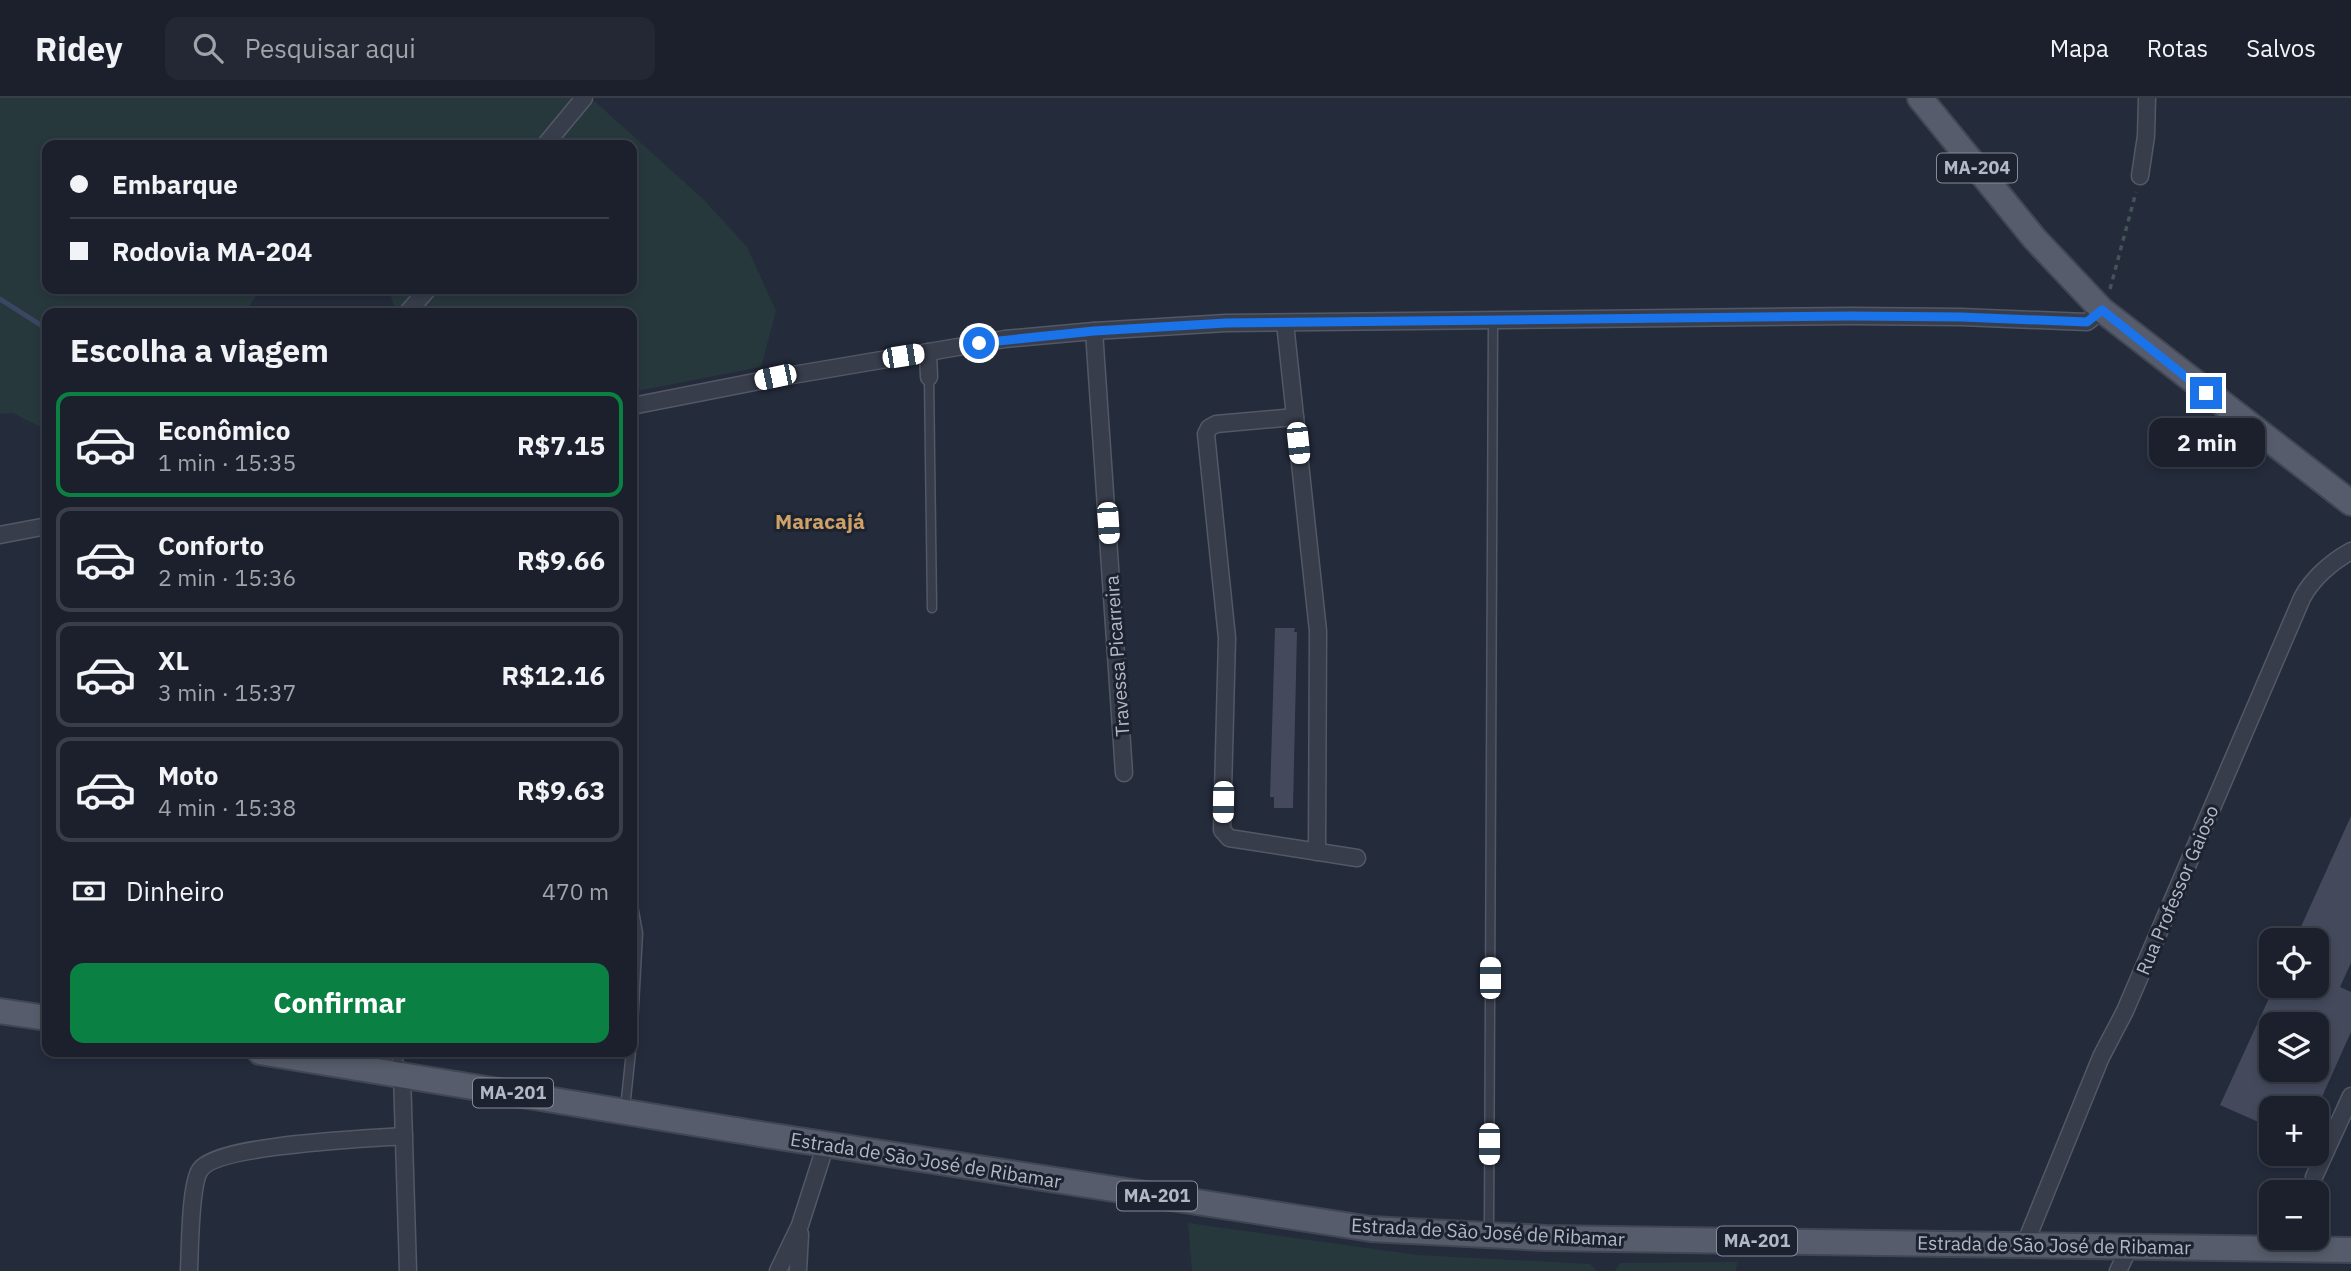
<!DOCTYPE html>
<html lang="pt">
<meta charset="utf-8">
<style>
body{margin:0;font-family:"IBM Plex Sans",sans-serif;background:#242834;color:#f1f3f6;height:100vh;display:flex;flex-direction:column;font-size:26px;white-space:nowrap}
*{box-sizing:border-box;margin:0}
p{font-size:23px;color:#a0a3a9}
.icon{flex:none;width:38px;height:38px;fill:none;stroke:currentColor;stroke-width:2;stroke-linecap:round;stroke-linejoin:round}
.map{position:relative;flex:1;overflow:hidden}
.side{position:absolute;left:42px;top:210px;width:595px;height:749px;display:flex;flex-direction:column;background:#1b202c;border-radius:14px;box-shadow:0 4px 10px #0003,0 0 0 2px #393e48}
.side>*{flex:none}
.banner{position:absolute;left:42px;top:42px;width:595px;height:154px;border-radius:14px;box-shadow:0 4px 10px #0003,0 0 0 2px #393e48;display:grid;align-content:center;height:154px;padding:0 28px;background:#1b202c}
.fabs{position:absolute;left:2259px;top:830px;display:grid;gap:14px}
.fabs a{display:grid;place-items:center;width:70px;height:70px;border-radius:14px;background:#1b202c;box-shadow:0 4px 10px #0003,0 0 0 2px #393e48;font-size:35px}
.end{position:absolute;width:32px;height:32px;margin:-16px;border:9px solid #1a73e8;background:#fff;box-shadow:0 0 0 4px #fff}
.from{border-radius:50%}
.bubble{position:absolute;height:49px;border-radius:14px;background:#1b202c;box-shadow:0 4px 10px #0003,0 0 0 2px #393e48;font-size:23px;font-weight:800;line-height:49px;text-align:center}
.car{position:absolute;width:21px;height:42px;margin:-21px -10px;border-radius:9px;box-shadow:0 0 5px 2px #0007;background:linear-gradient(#fff 24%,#345 0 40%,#fff 0 76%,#345 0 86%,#fff 0)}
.banner b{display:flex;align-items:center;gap:24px;height:66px;font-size:26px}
.banner b+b{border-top:2px solid #393e48}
.banner i{width:18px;height:18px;background:#f1f3f6}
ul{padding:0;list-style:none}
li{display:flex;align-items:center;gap:21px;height:105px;margin:0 14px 10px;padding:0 14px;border:4px solid #393e48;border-radius:14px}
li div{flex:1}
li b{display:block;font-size:26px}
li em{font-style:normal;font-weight:800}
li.selected{border-color:#0b8043}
li>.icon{width:63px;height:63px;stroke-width:1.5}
h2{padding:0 28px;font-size:32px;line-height:84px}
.pay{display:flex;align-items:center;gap:18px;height:77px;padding:0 28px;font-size:26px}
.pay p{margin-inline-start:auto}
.primary-button{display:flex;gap:14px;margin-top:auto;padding:14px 28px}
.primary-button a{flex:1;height:80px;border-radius:14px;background:#0b8043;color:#fff;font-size:28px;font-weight:800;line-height:80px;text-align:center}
header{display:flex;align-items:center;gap:42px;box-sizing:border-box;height:98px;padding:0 35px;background:#1b202c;border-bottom:2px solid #393e48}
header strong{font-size:33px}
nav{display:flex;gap:38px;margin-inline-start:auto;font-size:24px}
.search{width:490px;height:63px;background:#242834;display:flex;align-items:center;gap:18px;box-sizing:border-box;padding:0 24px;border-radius:14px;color:#a0a3a9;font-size:26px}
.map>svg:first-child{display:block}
</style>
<header>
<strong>Ridey</strong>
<div class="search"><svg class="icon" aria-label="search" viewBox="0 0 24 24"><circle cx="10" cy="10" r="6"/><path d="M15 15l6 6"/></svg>Pesquisar aqui</div>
<nav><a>Mapa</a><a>Rotas</a><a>Salvos</a></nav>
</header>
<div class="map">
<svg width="2351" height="1173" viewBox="0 0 2351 1173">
<rect width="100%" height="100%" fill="#242b3b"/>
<g fill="#27383d">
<polygon points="0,0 591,0 703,101 747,149 776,213 761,269 632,294 632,215 397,215 390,197 379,191 632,191 632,47 47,47 47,191 260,191 245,215 47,215 47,332 13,315 0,316"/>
<polygon points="1188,1125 1417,1157 1590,1166 1597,1173 1192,1173"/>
<polygon points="1737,1164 1736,1173 1615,1173 1620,1165"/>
</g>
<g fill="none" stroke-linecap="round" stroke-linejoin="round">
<polyline stroke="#3b4663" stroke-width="5" points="0,201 47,231"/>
</g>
<g fill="#444a5c" fill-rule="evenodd">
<polygon points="1275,530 1295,530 1294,534 1297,534 1293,710 1274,710 1274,699 1270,699"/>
<path d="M2351,718V865L2340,889L2351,894V934L2317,1010H2272V1030L2220,1007L2275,887H2317V842H2295ZM2272,926H2317V971H2272Z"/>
</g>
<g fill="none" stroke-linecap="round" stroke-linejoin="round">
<g stroke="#535866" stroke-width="11">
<g id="lane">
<polyline points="929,279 932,510"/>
<polyline points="632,802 638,835 632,946"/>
<polyline points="395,954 402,974"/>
<polyline points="625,1010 631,954"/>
<polyline points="1489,1133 1493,222"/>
</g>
</g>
<g stroke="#535866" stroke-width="19">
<g id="street">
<polyline points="545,47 584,0"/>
<polyline points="2140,78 2146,38 2147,0"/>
<polyline points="407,215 428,191"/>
<polyline points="1285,225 1318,533 1317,754"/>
<polyline points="1094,233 1124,675"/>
<polyline points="928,254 929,279"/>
<polyline points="632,308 775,280 1005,241 1094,233 1226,225 1851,218 1961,219 2087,224 2102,212"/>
<polyline points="1295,319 1216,326 1209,330 1206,336 1227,540 1222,732 1229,740 1357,760"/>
<polyline points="0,437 47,428"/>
<polyline points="402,976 408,1173"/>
<polyline points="2314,1079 2351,998"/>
<path d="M2025,1146L2101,959L2125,913L2302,500C2312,481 2331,464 2351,453"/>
<path d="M189,1173C190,1152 190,1087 200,1072C217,1046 369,1041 404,1038"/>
<polyline points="778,1173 800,1127 826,1046"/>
<polyline points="798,1173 800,1136"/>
<polyline points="2118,1173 2130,1148"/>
</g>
</g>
<g stroke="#414654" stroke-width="28">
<g id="primary">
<polyline points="1920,0 2034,140 2102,212 2351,405"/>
<polyline points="0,913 47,920"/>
<polyline points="260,954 760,1036 1371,1131 1546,1140 2351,1152"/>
</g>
</g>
<polyline stroke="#445359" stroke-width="3.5" stroke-dasharray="5 5" stroke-linecap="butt" points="2110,191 2136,94"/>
<use href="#lane" stroke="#383d4b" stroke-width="8"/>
<use href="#street" stroke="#383d4b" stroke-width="16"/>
<use href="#primary" stroke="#565c6b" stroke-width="24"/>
</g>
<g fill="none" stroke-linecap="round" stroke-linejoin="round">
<polyline stroke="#1a73e8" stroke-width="9" points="979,245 1094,233 1226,225 1851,218 1961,219 2087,224 2102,212 2206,295"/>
</g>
<g text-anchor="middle" stroke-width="6" stroke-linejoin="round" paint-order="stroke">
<g fill="#1d2230" stroke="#868b99" stroke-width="2">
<rect x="1937" y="55.5" width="80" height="29" rx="5"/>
<rect x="473" y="980.5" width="80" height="29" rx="5"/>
<rect x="1117" y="1083.5" width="80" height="29" rx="5"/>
<rect x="1717" y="1128.5" width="80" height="29" rx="5"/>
</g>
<g font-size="18" font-weight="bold" fill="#b3b8c6">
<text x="1977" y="76">MA-204</text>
<text x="513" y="1001">MA-201</text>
<text x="1157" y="1104">MA-201</text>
<text x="1757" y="1149">MA-201</text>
</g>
<g font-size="19" fill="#b3b8c6" stroke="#1d2230">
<text transform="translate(1117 558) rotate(-94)" y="7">Travessa Picarreira</text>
<text transform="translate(2177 792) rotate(-67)" y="7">Rua Professor Gaioso</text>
<text transform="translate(926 1062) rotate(9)" y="7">Estrada de São José de Ribamar</text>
<text transform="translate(1488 1134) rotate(3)" y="7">Estrada de São José de Ribamar</text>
<text transform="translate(2054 1147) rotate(1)" y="7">Estrada de São José de Ribamar</text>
</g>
<g font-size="21" font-weight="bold" fill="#cea167" stroke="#1d2230">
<text x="820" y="431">Maracajá</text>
</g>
</g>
</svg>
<div class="fabs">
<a><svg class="icon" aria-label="locate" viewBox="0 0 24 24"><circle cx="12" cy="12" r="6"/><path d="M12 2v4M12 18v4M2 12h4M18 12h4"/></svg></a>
<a><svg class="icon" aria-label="layers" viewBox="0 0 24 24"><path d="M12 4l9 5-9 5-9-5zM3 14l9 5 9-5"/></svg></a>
<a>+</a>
<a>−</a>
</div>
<i class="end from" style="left:979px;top:245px"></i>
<i class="end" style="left:2206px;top:295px"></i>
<div class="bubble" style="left:2149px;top:320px;width:116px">2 min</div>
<i class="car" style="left:903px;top:258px;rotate:81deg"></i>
<i class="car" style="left:775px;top:279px;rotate:258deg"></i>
<i class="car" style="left:1298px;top:345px;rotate:174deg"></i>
<i class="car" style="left:1108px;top:425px;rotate:176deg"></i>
<i class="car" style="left:1223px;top:704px;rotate:181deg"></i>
<i class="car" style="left:1490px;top:880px;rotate:0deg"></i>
<i class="car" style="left:1489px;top:1046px;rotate:180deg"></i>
<div class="banner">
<b><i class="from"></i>Embarque</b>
<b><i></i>Rodovia MA-204</b>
</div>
<section class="side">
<h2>Escolha a viagem</h2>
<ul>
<li class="selected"><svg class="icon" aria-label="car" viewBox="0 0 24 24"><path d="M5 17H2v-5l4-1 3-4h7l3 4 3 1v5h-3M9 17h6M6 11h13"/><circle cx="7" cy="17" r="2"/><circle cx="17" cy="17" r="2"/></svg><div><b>Econômico</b><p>1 min · 15:35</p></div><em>R$7.15</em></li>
<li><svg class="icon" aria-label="car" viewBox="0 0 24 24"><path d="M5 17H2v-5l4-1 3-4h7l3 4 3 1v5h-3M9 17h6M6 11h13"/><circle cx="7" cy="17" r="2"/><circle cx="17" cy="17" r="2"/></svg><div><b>Conforto</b><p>2 min · 15:36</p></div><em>R$9.66</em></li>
<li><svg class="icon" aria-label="car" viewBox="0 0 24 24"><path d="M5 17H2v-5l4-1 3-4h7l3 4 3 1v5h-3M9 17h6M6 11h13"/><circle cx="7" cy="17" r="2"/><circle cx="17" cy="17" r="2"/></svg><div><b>XL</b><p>3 min · 15:37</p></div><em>R$12.16</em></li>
<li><svg class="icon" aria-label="car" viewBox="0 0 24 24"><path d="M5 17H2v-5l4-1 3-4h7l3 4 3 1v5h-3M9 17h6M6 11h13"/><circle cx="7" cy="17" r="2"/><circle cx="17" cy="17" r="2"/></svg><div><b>Moto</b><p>4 min · 15:38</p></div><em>R$9.63</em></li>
</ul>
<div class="pay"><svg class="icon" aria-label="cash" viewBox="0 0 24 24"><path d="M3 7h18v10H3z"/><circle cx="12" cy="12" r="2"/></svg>Dinheiro<p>470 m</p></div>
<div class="primary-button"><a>Confirmar</a></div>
</section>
</div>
